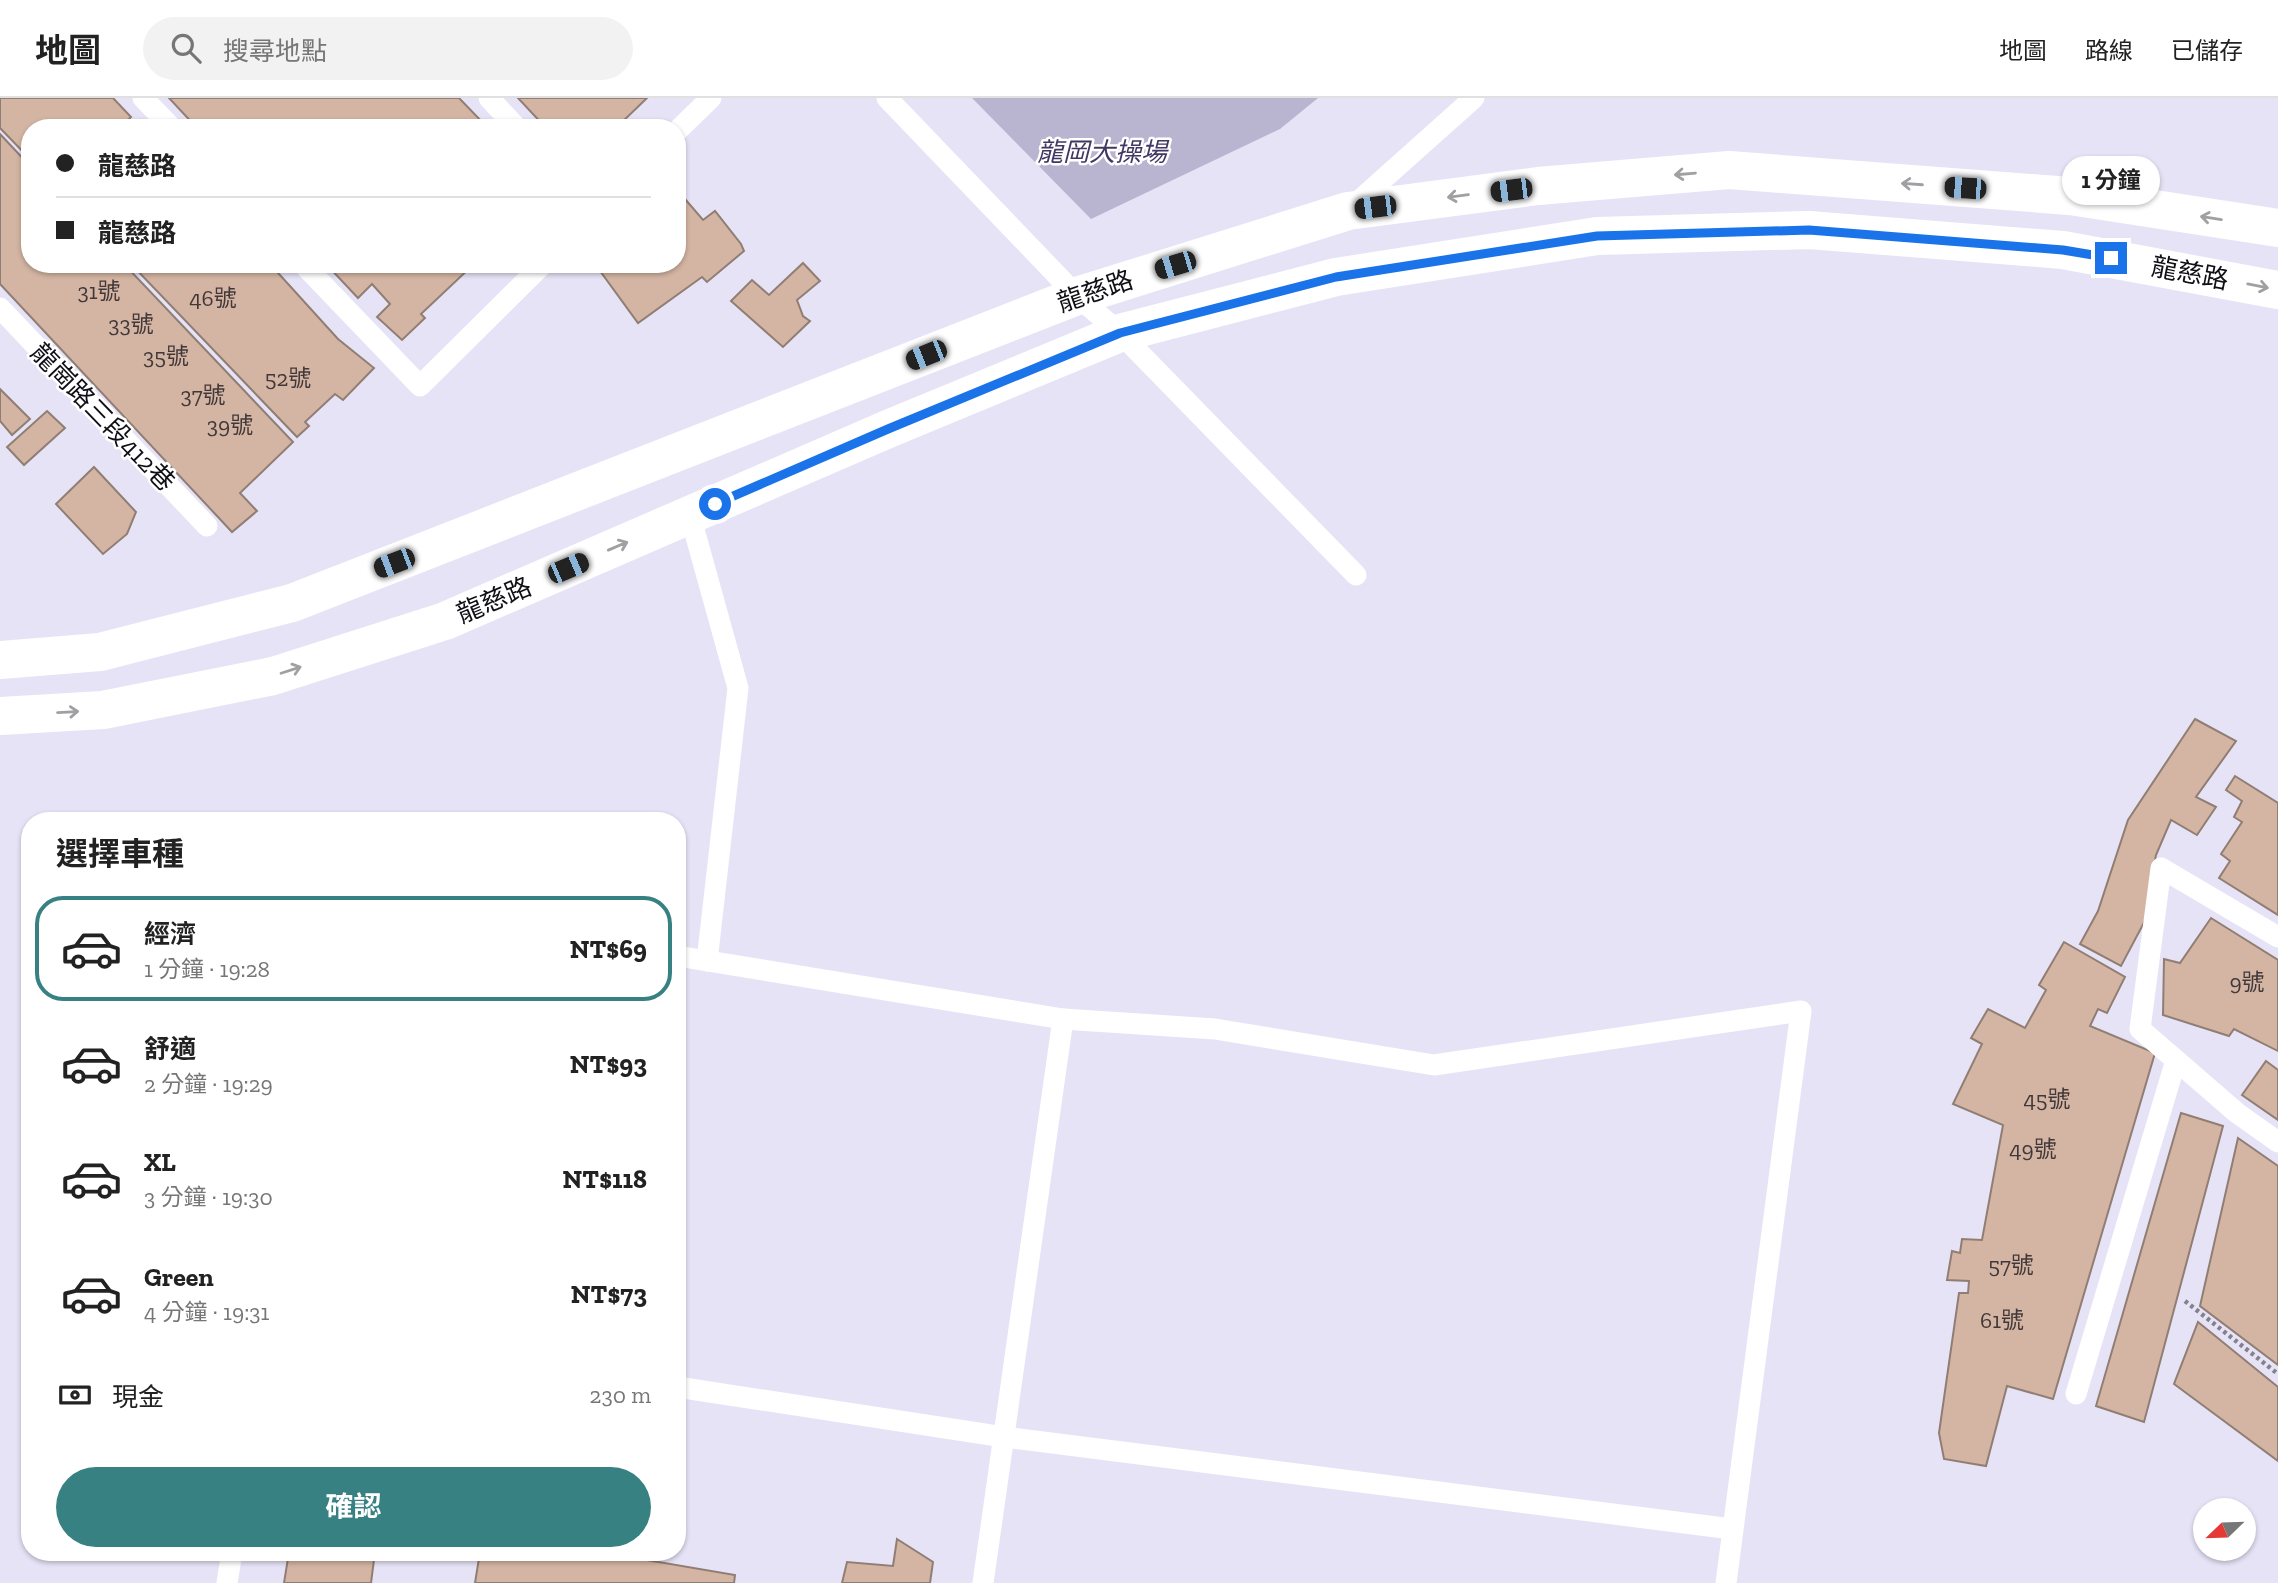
<!DOCTYPE html>
<html lang="zh-TW">
<meta charset="utf-8">
<style>
body{margin:0;font-family:"Zilla Slab","Noto Sans TC",serif;background:#f2f2f2;color:#222;height:100vh;display:flex;flex-direction:column;font-size:26px;white-space:nowrap}
*{box-sizing:border-box;margin:0}
p{font-size:23px;color:#767676}
.icon{flex:none;width:38px;height:38px;fill:none;stroke:currentColor;stroke-width:2;stroke-linecap:round;stroke-linejoin:round}
.map{position:relative;flex:1;overflow:hidden}
.details{position:absolute;left:21px;top:714px;width:665px;height:749px;display:flex;flex-direction:column;background:#fff;border-radius:28px;box-shadow:0 2px 5px #0004}
.details>*{flex:none}
.top-card{position:absolute;left:21px;top:21px;width:665px;height:154px;border-radius:28px;box-shadow:0 2px 5px #0004;display:grid;align-content:center;height:154px;padding:0 35px;background:#fff}
.needle{width:46px;rotate:247deg}
.tools{position:absolute;left:2193px;top:1400px;display:grid;gap:14px}
.tools a{display:grid;place-items:center;width:63px;height:63px;border-radius:50%;background:#fff;box-shadow:0 2px 5px #0004;font-size:35px}
.end{position:absolute;width:32px;height:32px;margin:-16px;border:9px solid #1a73e8;background:#fff;box-shadow:0 0 0 4px #fff}
.from{border-radius:50%}
.bubble{position:absolute;height:49px;border-radius:24px;background:#fff;box-shadow:0 2px 5px #0004;font-size:23px;font-weight:700;line-height:49px;text-align:center}
.car{position:absolute;width:21px;height:42px;margin:-21px -10px;border-radius:9px;box-shadow:0 0 5px 2px #0007;background:linear-gradient(#222 24%,#8ab4d8 0 40%,#222 0 76%,#8ab4d8 0 86%,#222 0)}
.top-card b{display:flex;align-items:center;gap:24px;height:66px;font-size:26px}
.top-card b+b{border-top:2px solid #e0e0e0}
.top-card i{width:18px;height:18px;background:#222}
ul{padding:0;list-style:none}
li{display:flex;align-items:center;gap:21px;height:105px;margin:0 14px 10px;padding:0 21px;border:4px solid transparent;border-radius:28px}
li div{flex:1}
li b{display:block;font-size:26px}
li em{font-style:normal;font-weight:700}
li.current{border-color:#388182}
li>.icon{width:63px;height:63px;stroke-width:1.5}
h2{padding:0 35px;font-size:32px;line-height:84px}
.pay{display:flex;align-items:center;gap:18px;height:77px;padding:0 35px;font-size:26px}
.pay p{margin-inline-start:auto}
.primary-button{display:flex;gap:14px;margin-top:auto;padding:14px 35px}
.primary-button a{flex:1;height:80px;border-radius:42px;background:#388182;color:#fff;font-size:28px;font-weight:700;line-height:80px;text-align:center}
header{display:flex;align-items:center;gap:42px;box-sizing:border-box;height:98px;padding:0 35px;background:#fff;border-bottom:2px solid #e0e0e0}
header strong{font-size:33px}
nav{display:flex;gap:38px;margin-inline-start:auto;font-size:24px}
.search{width:490px;height:63px;background:#f2f2f2;display:flex;align-items:center;gap:18px;box-sizing:border-box;padding:0 24px;border-radius:38px;color:#767676;font-size:26px}
.map>svg:first-child{display:block}
</style>
<header>
<strong>地圖</strong>
<div class="search"><svg class="icon" aria-label="search" viewBox="0 0 24 24"><circle cx="10" cy="10" r="6"/><path d="M15 15l6 6"/></svg>搜尋地點</div>
<nav><a>地圖</a><a>路線</a><a>已儲存</a></nav>
</header>
<div class="map">
<svg width="2278" height="1485" viewBox="0 0 2278 1485">
<rect width="100%" height="100%" fill="#e7e3f7"/>
<polygon fill="#b9b4cf" points="972,0 1318,0 1280,31 1091,121"/>
<g fill="#d4b5a3" stroke="#907e74" stroke-width="2">
<polygon points="0,0 113,0 131,19 120,30 30,30 30,61 0,30"/>
<polygon points="169,0 459,0 488,30 197,30"/>
<polygon points="518,0 647,0 616,30 546,30"/>
<polygon points="0,36 30,68 30,166 124,166 293,344 240,395 257,413 232,434 0,186"/>
<polygon points="679,94 703,122 715,113 741,146 744,153 707,184 702,179 638,225 595,166 677,166 677,143 682,140 677,134"/>
<polygon points="803,165 820,183 797,202 803,218 810,223 783,249 731,203 752,182 769,197"/>
<polygon points="131,166 270,166 338,241 374,270 343,302 335,296 305,324 309,328 297,339"/>
<polygon points="326,166 474,166 421,216 425,220 402,242 377,219 390,206 372,186 358,200"/>
<polygon points="0,291 30,321 12,337 0,323"/>
<polygon points="47,313 65,330 24,367 7,349"/>
<polygon points="94,369 136,414 127,436 103,456 56,406"/>
<polygon points="2195,621 2236,643 2196,699 2216,709 2197,737 2171,722 2156,757 2149,792 2147,819 2121,868 2080,846 2098,813 2128,722"/>
<polygon points="2235,678 2278,705 2278,817 2219,780 2230,763 2221,756 2242,724 2234,719 2242,703 2226,692"/>
<polygon points="2211,820 2278,862 2278,953 2234,931 2229,938 2163,917 2164,861 2180,865"/>
<polygon points="2064,844 2125,879 2107,915 2098,911 2090,928 2155,955 2053,1301 2007,1288 1986,1368 1944,1361 1939,1335 1959,1195 1968,1195 1969,1183 1947,1182 1952,1153 1960,1155 1962,1141 1982,1142 2003,1027 1953,1006 1982,946 1971,940 1988,911 2025,930 2046,892 2039,887"/>
<polygon points="2266,963 2278,972 2278,1022 2242,997"/>
<polygon points="2181,1015 2223,1028 2144,1324 2096,1308"/>
<polygon points="2238,1040 2278,1068 2278,1267 2200,1208"/>
<polygon points="2198,1224 2278,1289 2278,1363 2174,1286"/>
<polygon points="897,1441 933,1464 930,1485 842,1485 847,1464 893,1468"/>
<polygon points="289,1454 375,1454 371,1485 284,1485"/>
<polygon points="480,1454 600,1454 735,1477 734,1485 475,1485"/>
</g>
<g fill="none" stroke-linecap="round" stroke-linejoin="round">
<polyline stroke="#84818f" stroke-width="4.5" stroke-dasharray="3.5 3.5" stroke-linecap="butt" points="2185,1203 2278,1276"/>
<g stroke="#fff" stroke-width="21">
<polyline points="143,0 172,30"/>
<polyline points="489,0 517,30"/>
<polyline points="887,0 1077,198 1120,235 1356,477"/>
<polyline points="677,33 711,0"/>
<polyline points="1353,108 1474,0"/>
<polyline points="303,166 420,288 543,166"/>
<polyline points="0,210 207,428"/>
<polyline points="690,417 738,590 707,863"/>
<polyline points="2278,839 2161,770 2140,931 2237,1015 2278,1044"/>
<polyline points="677,858 1063,921 1215,931 1434,967 1801,913 1726,1485"/>
<polyline points="677,1289 1004,1339 1732,1431"/>
<polyline points="2076,1296 2176,962"/>
<polyline points="227,1485 232,1454"/>
<polyline points="983,1485 1063,921"/>
</g>
<g stroke="#fff" stroke-width="38">
<polyline points="0,562 100,554 292,505 1077,198 1348,113 1538,88 1729,72 2070,98 2278,130"/>
<polyline points="0,618 103,612 273,578 445,523 888,331 1120,235 1336,179 1597,138 1809,132 2063,152 2278,192"/>
</g>
</g>
<defs><path id="oneway-shaft" d="M-6 0H5M1.5-3L5.5 0L1.5 3" fill="none" stroke-width="1.6" stroke-linecap="round" stroke-linejoin="round" transform="scale(1.75)"/></defs>
<g stroke="#a09fa2">
<use href="#oneway-shaft" transform="translate(1685 76) rotate(175)"/>
<use href="#oneway-shaft" transform="translate(1912 86) rotate(-176)"/>
<use href="#oneway-shaft" transform="translate(1458 98) rotate(173)"/>
<use href="#oneway-shaft" transform="translate(2211 120) rotate(-171)"/>
<use href="#oneway-shaft" transform="translate(2258 188) rotate(11)"/>
<use href="#oneway-shaft" transform="translate(618 448) rotate(-23)"/>
<use href="#oneway-shaft" transform="translate(291 572) rotate(-18)"/>
<use href="#oneway-shaft" transform="translate(68 614) rotate(-3)"/>
</g>
<g fill="none" stroke-linecap="round" stroke-linejoin="round">
<polyline stroke="#1a73e8" stroke-width="9" points="715,406 888,331 1120,235 1336,179 1597,138 1809,132 2063,152 2111,160"/>
</g>
<g text-anchor="middle" stroke-width="5" stroke-linejoin="round" paint-order="stroke">
<g font-size="23" fill="#423839">
<text x="99" y="201">31號</text>
<text x="213" y="208">46號</text>
<text x="131" y="234">33號</text>
<text x="166" y="266">35號</text>
<text x="288" y="288">52號</text>
<text x="203" y="305">37號</text>
<text x="230" y="335">39號</text>
<text x="2247" y="892">9號</text>
<text x="2047" y="1009">45號</text>
<text x="2033" y="1059">49號</text>
<text x="2011" y="1175">57號</text>
<text x="2002" y="1230">61號</text>
</g>
<g font-size="26" font-style="italic" fill="#423762" stroke="#fff">
<text x="1102" y="63">龍岡大操場</text>
</g>
<g font-size="26" fill="#110f16" stroke="#fff">
<text transform="translate(2190 175) rotate(11)" y="9">龍慈路</text>
<text transform="translate(1095 193) rotate(-19)" y="9">龍慈路</text>
<text transform="translate(103 319) rotate(46)" y="9">龍崗路三段412巷</text>
<text transform="translate(494 502) rotate(-23)" y="9">龍慈路</text>
</g>
</g>
</svg>
<div class="tools">
<a><svg class="needle" viewBox="-14 -14 28 28"><path d="M0-13l5 13h-10z" fill="#e53935"/><path d="M0 13l5-13h-10z" fill="#767676"/></svg></a>
</div>
<i class="end from" style="left:715px;top:406px"></i>
<i class="end" style="left:2111px;top:160px"></i>
<div class="bubble" style="left:2062px;top:58px;width:98px">1 分鐘</div>
<i class="car" style="left:1965px;top:90px;rotate:274deg"></i>
<i class="car" style="left:1511px;top:92px;rotate:263deg"></i>
<i class="car" style="left:1375px;top:109px;rotate:263deg"></i>
<i class="car" style="left:1175px;top:167px;rotate:253deg"></i>
<i class="car" style="left:926px;top:257px;rotate:248deg"></i>
<i class="car" style="left:394px;top:465px;rotate:249deg"></i>
<i class="car" style="left:568px;top:470px;rotate:67deg"></i>
<div class="top-card">
<b><i class="from"></i>龍慈路</b>
<b><i></i>龍慈路</b>
</div>
<section class="details">
<h2>選擇車種</h2>
<ul>
<li class="current"><svg class="icon" aria-label="car" viewBox="0 0 24 24"><path d="M5 17H2v-5l4-1 3-4h7l3 4 3 1v5h-3M9 17h6M6 11h13"/><circle cx="7" cy="17" r="2"/><circle cx="17" cy="17" r="2"/></svg><div><b>經濟</b><p>1 分鐘 · 19:28</p></div><em>NT$69</em></li>
<li><svg class="icon" aria-label="car" viewBox="0 0 24 24"><path d="M5 17H2v-5l4-1 3-4h7l3 4 3 1v5h-3M9 17h6M6 11h13"/><circle cx="7" cy="17" r="2"/><circle cx="17" cy="17" r="2"/></svg><div><b>舒適</b><p>2 分鐘 · 19:29</p></div><em>NT$93</em></li>
<li><svg class="icon" aria-label="car" viewBox="0 0 24 24"><path d="M5 17H2v-5l4-1 3-4h7l3 4 3 1v5h-3M9 17h6M6 11h13"/><circle cx="7" cy="17" r="2"/><circle cx="17" cy="17" r="2"/></svg><div><b>XL</b><p>3 分鐘 · 19:30</p></div><em>NT$118</em></li>
<li><svg class="icon" aria-label="car" viewBox="0 0 24 24"><path d="M5 17H2v-5l4-1 3-4h7l3 4 3 1v5h-3M9 17h6M6 11h13"/><circle cx="7" cy="17" r="2"/><circle cx="17" cy="17" r="2"/></svg><div><b>Green</b><p>4 分鐘 · 19:31</p></div><em>NT$73</em></li>
</ul>
<div class="pay"><svg class="icon" aria-label="cash" viewBox="0 0 24 24"><path d="M3 7h18v10H3z"/><circle cx="12" cy="12" r="2"/></svg>現金<p>230 m</p></div>
<div class="primary-button"><a>確認</a></div>
</section>
</div>
